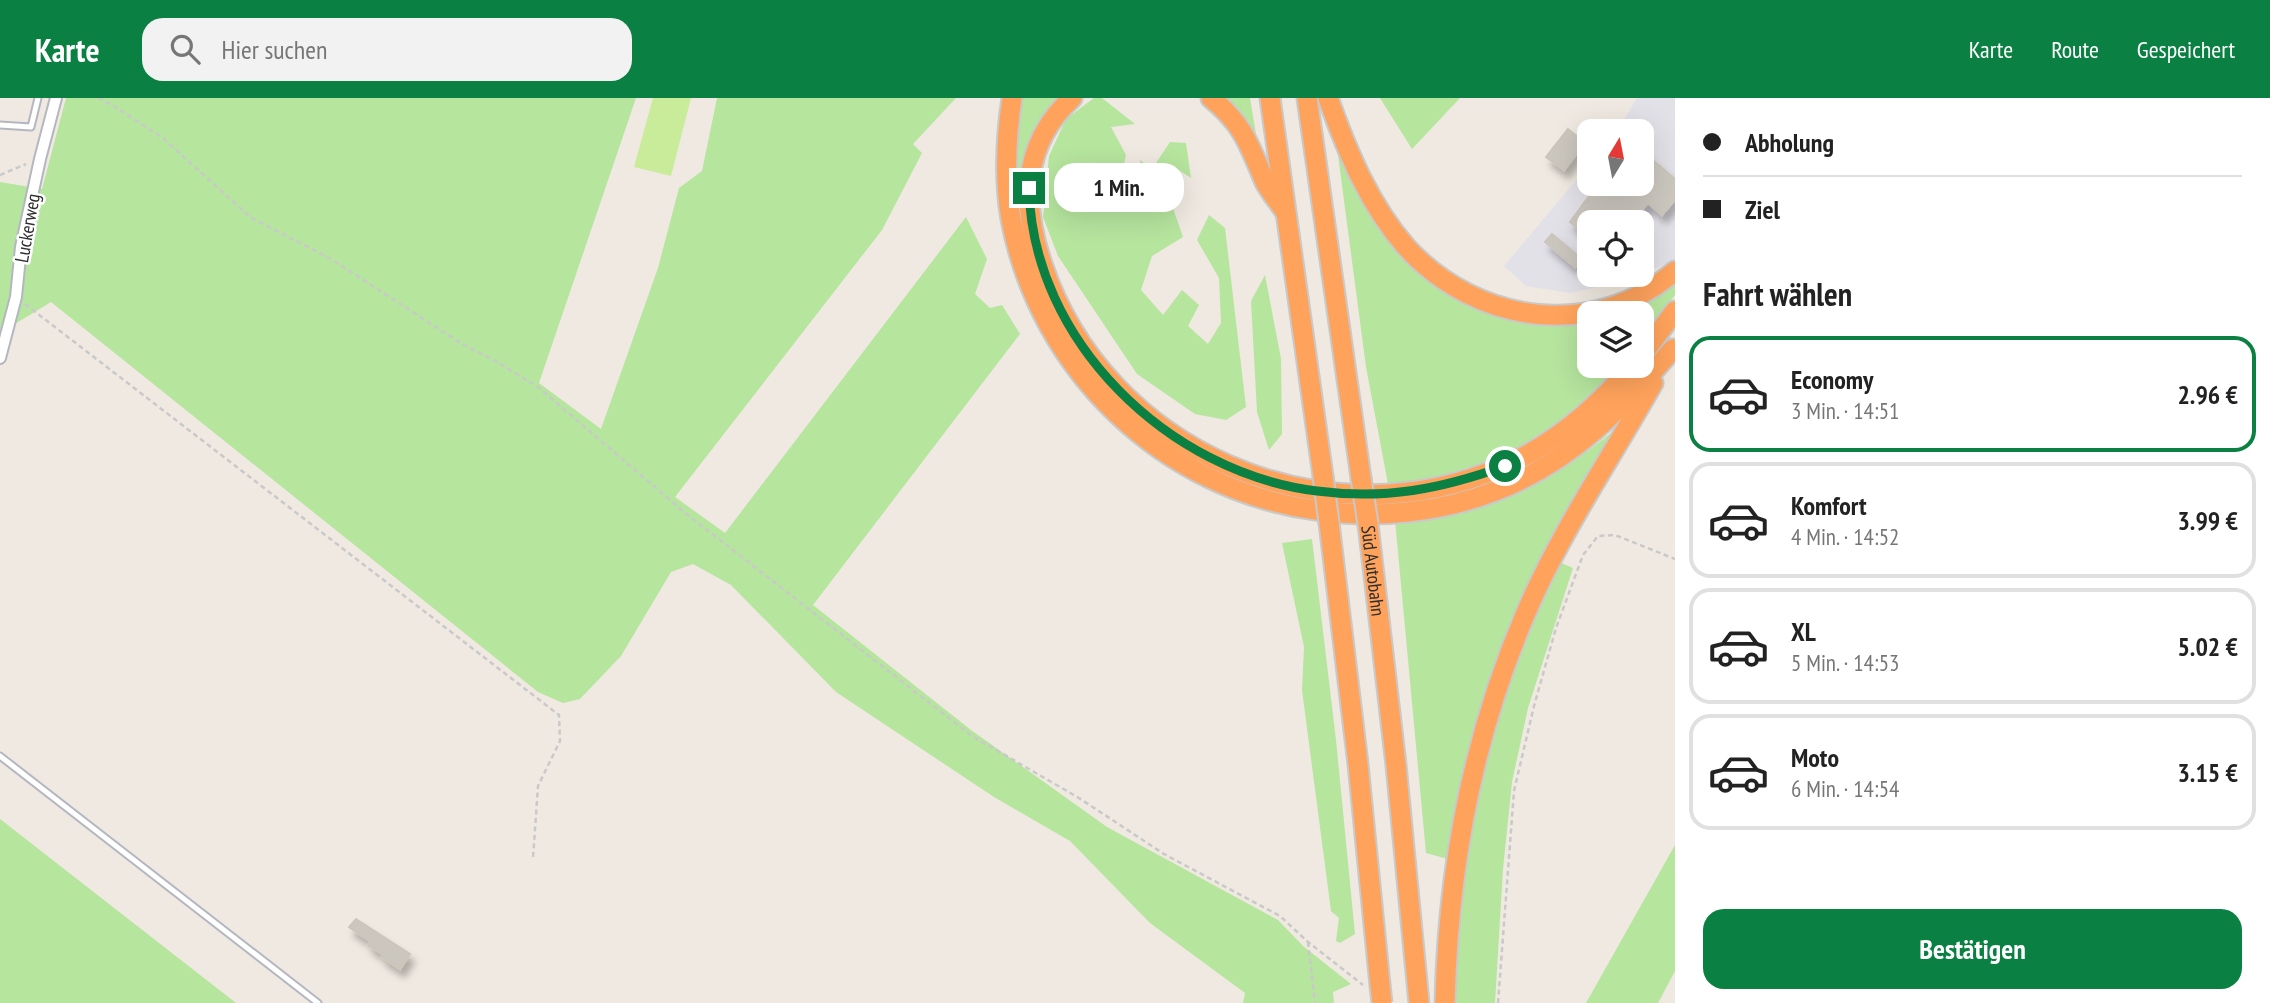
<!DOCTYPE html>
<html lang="de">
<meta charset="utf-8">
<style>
body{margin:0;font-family:"PT Sans Narrow",sans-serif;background:#f2f2f2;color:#222;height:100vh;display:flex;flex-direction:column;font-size:26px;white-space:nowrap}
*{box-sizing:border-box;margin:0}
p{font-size:23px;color:#767676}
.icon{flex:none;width:38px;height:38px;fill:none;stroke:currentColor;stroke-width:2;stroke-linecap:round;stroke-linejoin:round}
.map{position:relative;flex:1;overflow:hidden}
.side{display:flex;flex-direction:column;background:#fff;width:595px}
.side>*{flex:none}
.guide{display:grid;align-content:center;height:154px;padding:0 28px;background:#fff}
.needle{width:46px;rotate:10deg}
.controls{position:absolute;left:1577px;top:21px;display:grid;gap:14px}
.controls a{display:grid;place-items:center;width:77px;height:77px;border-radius:14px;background:#fff;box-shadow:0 7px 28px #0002;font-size:35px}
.end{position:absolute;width:32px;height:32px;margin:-16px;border:9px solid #0b8043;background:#fff;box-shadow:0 0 0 4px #fff}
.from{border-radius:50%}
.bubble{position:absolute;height:49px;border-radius:21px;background:#fff;box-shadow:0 7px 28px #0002;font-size:23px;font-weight:800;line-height:49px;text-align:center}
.guide b{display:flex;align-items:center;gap:24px;height:66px;font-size:26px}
.guide b+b{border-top:2px solid #e0e0e0}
.guide i{width:18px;height:18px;background:#222}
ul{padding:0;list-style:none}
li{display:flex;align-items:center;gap:21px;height:116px;margin:0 14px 10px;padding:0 14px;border:4px solid #e0e0e0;border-radius:21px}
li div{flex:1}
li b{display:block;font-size:26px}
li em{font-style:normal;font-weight:800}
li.on{border-color:#0b8043}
li>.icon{width:63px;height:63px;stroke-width:1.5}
h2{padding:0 28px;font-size:32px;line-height:84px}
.primary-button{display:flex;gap:14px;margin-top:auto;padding:14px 28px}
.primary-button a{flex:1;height:80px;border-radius:21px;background:#0b8043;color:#fff;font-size:28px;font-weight:800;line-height:80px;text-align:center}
header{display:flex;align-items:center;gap:42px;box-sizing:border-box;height:98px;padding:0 35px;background:#0b8043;color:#fff}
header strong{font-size:33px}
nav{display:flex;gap:38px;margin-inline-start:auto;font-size:24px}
.search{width:490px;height:63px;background:#f2f2f2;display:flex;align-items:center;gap:18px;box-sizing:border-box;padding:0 24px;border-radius:21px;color:#767676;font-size:26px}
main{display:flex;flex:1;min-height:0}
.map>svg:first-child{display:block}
</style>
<header>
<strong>Karte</strong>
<div class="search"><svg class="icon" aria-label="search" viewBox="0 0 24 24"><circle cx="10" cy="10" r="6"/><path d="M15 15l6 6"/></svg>Hier suchen</div>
<nav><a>Karte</a><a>Route</a><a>Gespeichert</a></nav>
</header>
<main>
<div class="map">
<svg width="1675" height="905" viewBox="0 0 1675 905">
<defs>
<filter id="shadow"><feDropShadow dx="4.5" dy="8" stdDeviation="3.5" flood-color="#0004"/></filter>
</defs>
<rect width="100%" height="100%" fill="#efe9e1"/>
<polygon fill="#e3e1e8" points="1637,0 1675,0 1675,162 1642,176 1642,124 1589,124 1589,177 1638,177 1613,186 1570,195 1526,188 1504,168 1589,67 1589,86 1642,86 1642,33 1617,33"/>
<g fill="#b6e59e">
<polygon points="66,0 636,0 539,285 601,331 658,170 679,90 702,73 717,0 956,0 913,46 922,55 882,132 675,399 725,435 966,119 987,161 975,196 990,210 1002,207 1020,236 813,507 971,632 1107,729 1278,822 1303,848 1351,886 1333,894 1334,905 1243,905 1245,895 1150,825 1070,743 994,699 836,594 731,487 693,466 671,474 621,558 580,601 563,605 538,594 51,204 0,235 0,84 42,91"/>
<path d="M1021,0H1060C1027,36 1024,62 1023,109L1018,111L1013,74Z"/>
<polygon points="1094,0 1102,0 1135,26 1111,29 1126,57 1121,80 1143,111 1140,62 1152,71 1170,44 1186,45 1191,80 1174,69 1168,96 1183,139 1152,158 1141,192 1163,217 1182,192 1199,207 1188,228 1208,246 1221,225 1219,180 1197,142 1209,117 1225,130 1246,309 1226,322 1195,316 1137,276 1058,158 1043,119 1049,58 1066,21"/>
<polygon points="1225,0 1250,0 1256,36 1248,23"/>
<polygon points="1380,0 1460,0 1412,51"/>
<path d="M1336,42L1442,189L1589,220V268H1618C1551,341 1487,376 1388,386L1366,269Z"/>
<polygon points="1265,177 1281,261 1282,336 1269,352 1257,314 1251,203"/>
<polygon points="1673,186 1675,187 1675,197 1642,242 1642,215 1611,215"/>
<path d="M1613,333L1531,484L1448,761L1426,755L1395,422C1416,419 1439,418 1460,414C1517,403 1569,370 1613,333Z"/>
<polygon points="1312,441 1336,642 1355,836 1340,845 1336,843 1339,820 1331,813 1302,592 1304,549 1282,445"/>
<path d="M1559,464L1573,470L1528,610L1512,684L1503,771L1495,905H1454C1459,745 1489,608 1559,464Z"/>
<polygon points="0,721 236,905 0,905"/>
<polygon points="1675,747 1675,873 1658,905 1586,905"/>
</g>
<polygon fill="#c9ec9a" points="653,0 691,0 671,78 634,69"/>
<g fill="#cbc7bf" stroke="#cbc5ba" stroke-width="2" filter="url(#shadow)">
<polygon points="1568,31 1585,45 1564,72 1546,59"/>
<polygon points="1642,53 1675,81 1675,102 1662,117 1648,105 1632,124 1617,124 1601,110 1582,133 1570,124 1598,86 1642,86"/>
<polygon points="1552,136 1582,161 1575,169 1545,144"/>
<polygon points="356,821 410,856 400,871 382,859 384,857 368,847 371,844 349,829"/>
</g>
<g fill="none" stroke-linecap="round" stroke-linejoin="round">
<g stroke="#b4b7c1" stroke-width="9">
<g id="service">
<polyline points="0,27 31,29 38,0"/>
<polyline points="0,658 318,905"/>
</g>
</g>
<g stroke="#b4b7c1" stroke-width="14">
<polyline id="minor" points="0,260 16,199 21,149 40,61 56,0"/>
</g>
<g stroke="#c9c9c9" stroke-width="23">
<g id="motorway">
<path d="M1012,0C1006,40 1004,81 1011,121C1039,272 1164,392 1316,412C1376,421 1440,415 1498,392C1574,362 1620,311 1673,251"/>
<path d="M1072,0C1022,46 1021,105 1042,166C1105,354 1323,448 1504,368C1555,346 1597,309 1632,268"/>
<path d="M1211,0C1244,27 1249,47 1265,84C1270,94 1278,103 1284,112"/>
<polyline points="1270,0 1323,378"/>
<polyline points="1307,0 1361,380"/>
<path d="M1328,0C1347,53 1369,107 1407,150C1477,226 1594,243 1675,173"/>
<polyline points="1642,257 1675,213"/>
<polyline points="1329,425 1358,666 1380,887"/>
<path id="s1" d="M1368,426L1396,667L1419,905"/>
<path d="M1445,905C1448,771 1472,641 1525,517C1559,436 1610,362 1653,285"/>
</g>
</g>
<g stroke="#c9c9c9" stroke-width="2.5" stroke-dasharray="5 3.5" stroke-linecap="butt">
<polyline points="98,0 112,7 163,40 250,119 331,161 459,244 497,264 538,289 684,414 972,638 1079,700 1164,756 1280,818 1308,844 1363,887"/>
<polyline points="0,77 26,66"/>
<polyline points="25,206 559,617 560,643 538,688 533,760"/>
<polyline points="1308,844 1315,905"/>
<polyline points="1498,905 1514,693 1534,608 1556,530 1583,457 1598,438 1615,437 1675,461"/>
</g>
<use href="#service" stroke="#fff" stroke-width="5"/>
<use href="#minor" stroke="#fff" stroke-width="10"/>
<use href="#motorway" stroke="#ffa35c" stroke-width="19"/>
<g stroke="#c9c9c9" stroke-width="23" stroke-linecap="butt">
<g id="motorway-bridge">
<polyline points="1323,378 1329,425"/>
<polyline points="1361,380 1368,426"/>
<polyline points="1380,887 1382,905"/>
</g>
</g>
<use href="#motorway-bridge" stroke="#ffa35c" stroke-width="19"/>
</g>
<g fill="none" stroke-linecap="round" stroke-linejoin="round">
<path stroke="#0b8043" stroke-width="9" d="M1029,90C1032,243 1169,375 1317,393C1385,402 1441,391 1505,368"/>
</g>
<g text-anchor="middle" stroke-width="5" stroke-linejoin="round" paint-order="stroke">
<g font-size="19" fill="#2e2e2e" stroke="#fff">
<text transform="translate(27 130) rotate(-80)" y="7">Luckerweg</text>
<text dy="7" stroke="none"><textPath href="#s1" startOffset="47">Süd Autobahn</textPath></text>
</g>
</g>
</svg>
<div class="controls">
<a><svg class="needle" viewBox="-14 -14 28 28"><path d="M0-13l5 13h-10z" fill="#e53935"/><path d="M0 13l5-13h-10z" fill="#767676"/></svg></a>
<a><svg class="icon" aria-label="locate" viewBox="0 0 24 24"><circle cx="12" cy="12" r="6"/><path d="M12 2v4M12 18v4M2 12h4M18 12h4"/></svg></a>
<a><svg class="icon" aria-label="layers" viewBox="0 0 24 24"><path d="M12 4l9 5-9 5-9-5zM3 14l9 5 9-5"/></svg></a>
</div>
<i class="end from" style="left:1505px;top:368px"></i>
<i class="end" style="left:1029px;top:90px"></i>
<div class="bubble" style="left:1054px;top:65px;width:130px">1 Min.</div>
</div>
<section class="side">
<div class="guide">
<b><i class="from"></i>Abholung</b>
<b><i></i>Ziel</b>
</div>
<h2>Fahrt wählen</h2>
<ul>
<li class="on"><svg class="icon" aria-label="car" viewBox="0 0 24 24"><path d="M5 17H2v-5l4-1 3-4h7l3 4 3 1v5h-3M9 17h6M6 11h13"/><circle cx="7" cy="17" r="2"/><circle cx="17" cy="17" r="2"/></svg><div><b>Economy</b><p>3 Min. · 14:51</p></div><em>2.96 €</em></li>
<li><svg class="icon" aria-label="car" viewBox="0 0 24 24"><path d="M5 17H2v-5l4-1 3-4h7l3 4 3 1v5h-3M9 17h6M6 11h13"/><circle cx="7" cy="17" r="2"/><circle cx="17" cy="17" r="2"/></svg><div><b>Komfort</b><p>4 Min. · 14:52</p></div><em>3.99 €</em></li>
<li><svg class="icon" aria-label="car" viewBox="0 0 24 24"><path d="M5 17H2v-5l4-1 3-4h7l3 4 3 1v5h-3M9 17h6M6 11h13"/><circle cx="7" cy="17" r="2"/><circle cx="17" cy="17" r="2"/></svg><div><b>XL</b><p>5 Min. · 14:53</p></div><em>5.02 €</em></li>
<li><svg class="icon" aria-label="car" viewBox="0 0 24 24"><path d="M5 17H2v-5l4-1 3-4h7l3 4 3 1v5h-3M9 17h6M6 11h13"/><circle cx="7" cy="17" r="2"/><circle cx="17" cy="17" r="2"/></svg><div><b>Moto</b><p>6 Min. · 14:54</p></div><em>3.15 €</em></li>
</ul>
<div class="primary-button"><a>Bestätigen</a></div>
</section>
</main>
